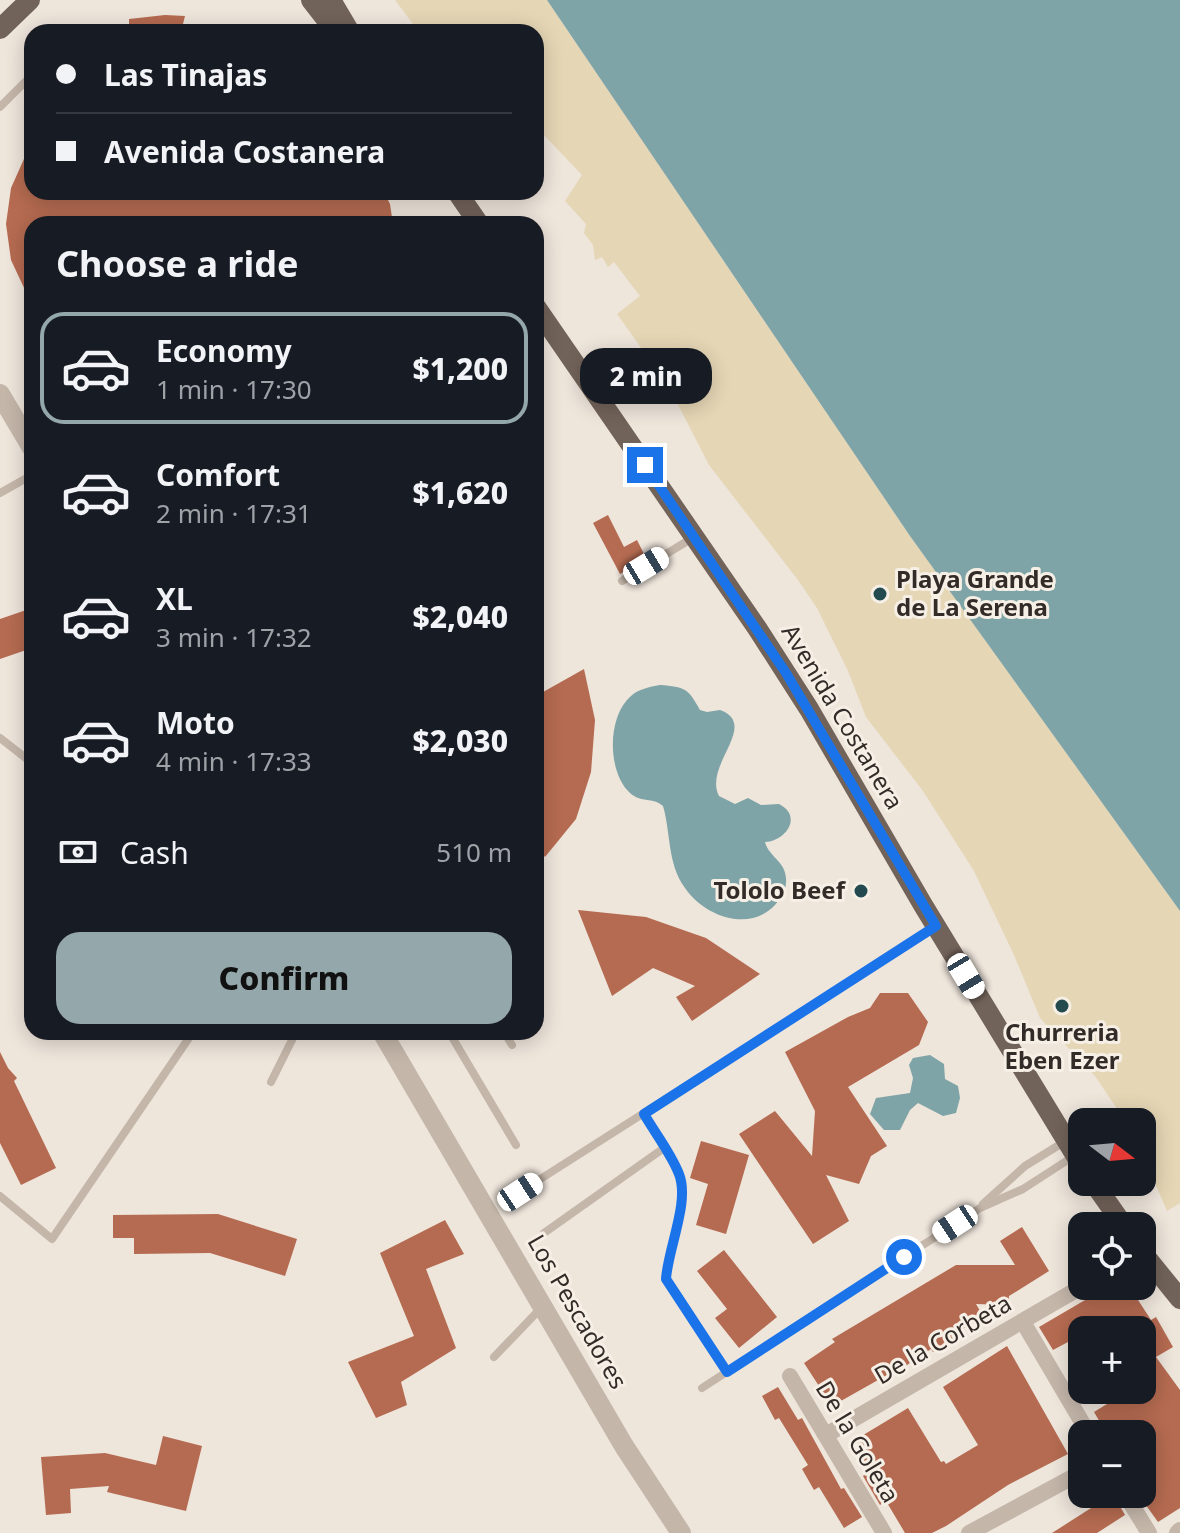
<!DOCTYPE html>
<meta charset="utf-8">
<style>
body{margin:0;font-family:"Noto Sans",sans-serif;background:#20242c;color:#f1f3f6;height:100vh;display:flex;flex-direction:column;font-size:30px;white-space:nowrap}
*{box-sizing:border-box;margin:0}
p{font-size:26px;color:#9ea1a6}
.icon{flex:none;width:44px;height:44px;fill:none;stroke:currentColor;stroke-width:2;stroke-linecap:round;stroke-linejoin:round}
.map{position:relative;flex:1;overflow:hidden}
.sheet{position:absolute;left:24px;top:216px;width:520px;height:824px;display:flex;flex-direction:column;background:#171b24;border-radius:24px;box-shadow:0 4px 20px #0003}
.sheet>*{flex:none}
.banner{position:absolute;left:24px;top:24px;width:520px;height:176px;border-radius:24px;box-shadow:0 4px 20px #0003;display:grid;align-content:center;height:176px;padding:0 32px;background:#171b24}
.needle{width:52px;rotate:106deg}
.controls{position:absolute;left:1068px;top:1108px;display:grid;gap:16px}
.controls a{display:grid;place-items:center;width:88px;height:88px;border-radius:16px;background:#171b24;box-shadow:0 4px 20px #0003;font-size:40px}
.end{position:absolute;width:36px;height:36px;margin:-18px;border:10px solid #1a73e8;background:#fff;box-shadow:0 0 0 4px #fff}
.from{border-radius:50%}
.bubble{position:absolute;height:56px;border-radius:24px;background:#171b24;box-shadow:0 4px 20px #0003;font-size:26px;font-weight:800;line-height:56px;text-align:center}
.car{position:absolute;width:24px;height:48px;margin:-24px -12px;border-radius:10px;box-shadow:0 0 6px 2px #0007;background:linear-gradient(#fff 24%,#345 0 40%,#fff 0 76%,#345 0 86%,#fff 0)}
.banner b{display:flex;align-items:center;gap:28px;height:76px;font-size:30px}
.banner b+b{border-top:2px solid #363941}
.banner i{width:20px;height:20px;background:#f1f3f6}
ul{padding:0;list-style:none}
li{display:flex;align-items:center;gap:24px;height:112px;margin:0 16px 12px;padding:0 16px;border:4px solid transparent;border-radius:24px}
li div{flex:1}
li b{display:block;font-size:30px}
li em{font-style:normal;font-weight:800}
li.active{border-color:#94a7aa}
li>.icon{width:72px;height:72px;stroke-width:1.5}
h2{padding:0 32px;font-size:36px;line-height:96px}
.pay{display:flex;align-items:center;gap:20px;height:88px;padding:0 32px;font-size:30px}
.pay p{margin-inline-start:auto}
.button{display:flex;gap:16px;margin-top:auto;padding:16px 32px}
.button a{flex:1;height:92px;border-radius:24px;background:#94a7aa;color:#111;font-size:32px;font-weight:800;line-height:92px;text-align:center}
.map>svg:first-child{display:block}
</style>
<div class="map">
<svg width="1180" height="1533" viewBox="0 0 1180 1533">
<rect width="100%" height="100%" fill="#eee5db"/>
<polygon fill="#e5d6b5" points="395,0 547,0 910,536 1180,911 1180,1203 1167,1211 1142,1153 1142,1122 1126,1122 1095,1076 1040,1018 1014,955 974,871 923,791 866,717 848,671 817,608 798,580 709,465 669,387 617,314 640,296 614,262 608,267 602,257 595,260 593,245 584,233 586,224 565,201 582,175 541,132 536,133 536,32 419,32"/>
<g fill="#7ea4a7">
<polygon points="547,0 1180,0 1180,911 910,536"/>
<path d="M660,685C685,687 688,688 700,710L707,712L720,710C760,725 703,765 719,796L735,804L748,798L761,805L779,804C803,816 786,841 765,842C769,857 785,861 786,878C787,889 782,897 775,905C749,933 704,916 685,888C667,863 671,833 663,806C653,797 641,803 630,793C607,772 607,716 631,696C639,689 649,687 660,685Z"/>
<polygon points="930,1055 944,1064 945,1079 958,1086 960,1098 956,1113 943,1116 918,1103 910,1110 900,1130 884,1130 870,1114 876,1098 910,1093 913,1078 909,1065 913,1058"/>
</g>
<g fill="#b56b51">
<polygon points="165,15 185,16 181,32 129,32 129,19"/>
<polygon points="32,141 32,192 384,192 390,204 393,224 32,224 32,305 11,260 6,224 11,188"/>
<polygon points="608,515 624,547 637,540 646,558 620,574 593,523"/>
<polygon points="32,608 32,648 0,659 0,619"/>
<polygon points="584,669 595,720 591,772 576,819 545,857 536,846 536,696"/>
<polygon points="578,910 646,917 706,938 760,974 692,1021 676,997 695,986 653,968 612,996"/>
<polygon points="880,993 908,993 928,1022 919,1045 848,1087 887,1146 871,1156 859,1184 826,1175 849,1221 813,1244 739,1134 775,1111 812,1156 815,1111 785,1052 848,1017 870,1008"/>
<polygon points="0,1052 8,1068 17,1078 14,1081 56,1168 21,1185 0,1143"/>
<polygon points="701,1141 749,1155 726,1234 696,1225 708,1184 690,1178"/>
<polygon points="218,1214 297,1239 285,1276 210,1253 134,1254 134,1238 113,1238 113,1215"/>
<polygon points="445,1220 464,1254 426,1269 456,1348 401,1382 407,1405 376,1418 348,1362 414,1336 380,1253"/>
<polygon points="1022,1227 1049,1271 1009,1296 1008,1305 976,1304 983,1316 951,1336 954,1340 933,1352 931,1349 895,1373 894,1371 832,1406 804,1363 835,1342 832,1339 956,1265 1015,1265 1000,1241"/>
<polygon points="724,1250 777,1317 739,1348 715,1318 727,1309 697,1271"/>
<polygon points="1109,1286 1129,1286 1151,1320 1156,1317 1173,1347 1156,1357 1180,1390 1180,1508 1158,1522 1138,1494 1142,1494 1142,1434 1107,1434 1094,1412 1107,1404 1098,1390 1154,1390 1142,1373 1142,1330 1082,1330 1082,1365 1068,1342 1053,1350 1039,1327"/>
<polygon points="1007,1346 1068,1454 1008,1485 946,1526 932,1533 905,1533 886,1501 880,1505 863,1476 868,1472 850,1443 908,1408 941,1462 944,1461 946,1464 978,1445 943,1387"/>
<polygon points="778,1387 798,1420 802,1418 841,1489 844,1488 862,1517 844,1528 819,1487 814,1490 802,1469 808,1465 779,1418 775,1420 762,1396"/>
<polygon points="163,1436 202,1446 186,1511 107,1492 109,1486 70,1489 71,1513 46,1515 41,1457 105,1453 156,1465"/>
<polygon points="1113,1494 1125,1515 1097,1533 1052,1533"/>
</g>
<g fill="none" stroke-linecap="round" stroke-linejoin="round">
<g stroke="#c4b6a9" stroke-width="8">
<polyline points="0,107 32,75"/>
<polyline points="0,493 32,475"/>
<polyline points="622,581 694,537"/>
<polyline points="0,738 32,763"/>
<polyline points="449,1032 516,1145"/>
<polyline points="504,1032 512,1045"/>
<polyline points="271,1082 296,1032"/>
<path d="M664,1148C669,1157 677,1167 680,1177C688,1210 668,1246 666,1279L727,1372"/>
<polyline points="520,1192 936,927"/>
<polyline points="0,1196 52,1239 193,1032"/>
<polyline points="983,1204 1025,1166 1064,1142"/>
<polyline points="544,1233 664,1148 644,1114"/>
<polyline points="494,1357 542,1307"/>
<polyline points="702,1388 980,1208 1023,1189 1074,1156"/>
</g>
<g stroke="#c4b6a9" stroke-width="16">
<polyline points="1023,1322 1089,1434"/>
<polyline points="790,1376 884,1533"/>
<polyline points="826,1435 1083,1286"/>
<polyline points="1125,1494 1149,1533"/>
<polyline points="969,1533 1082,1472"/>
<polyline points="1177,1533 1180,1530"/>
</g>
<g stroke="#c4b6a9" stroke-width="20">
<polyline points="0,394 32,448"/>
<polyline points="382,1032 624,1446 681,1533"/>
</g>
<g stroke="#72635a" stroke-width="20">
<polyline points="311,0 336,32"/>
<polyline points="331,0 350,32"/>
<polyline points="0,29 30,0"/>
<polyline points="457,192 479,224"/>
<polyline points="536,307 757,628 809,709 923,905 1082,1166"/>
<polyline points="1093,1182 1124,1226"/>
<polyline points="1142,1252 1180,1299"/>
</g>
</g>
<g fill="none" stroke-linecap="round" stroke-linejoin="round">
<path stroke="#1a73e8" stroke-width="10" d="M645,465L786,673L936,926L644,1114C655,1133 671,1153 679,1174C690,1202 668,1248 666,1279L727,1372L904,1257"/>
</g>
<g fill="#234a4e" stroke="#f6efe6" stroke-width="3">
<circle cx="880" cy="594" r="8"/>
<circle cx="861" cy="891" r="8"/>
<circle cx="1062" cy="1006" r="8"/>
</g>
<g text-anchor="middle" stroke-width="6" stroke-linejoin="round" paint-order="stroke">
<g font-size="24" font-weight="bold" fill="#322b27" stroke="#f6efe6" text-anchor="start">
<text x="896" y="588">Playa Grande<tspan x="896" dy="28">de La Serena</tspan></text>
<text x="845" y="899" text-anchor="end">Tololo Beef</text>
<text x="1062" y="1041" text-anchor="middle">Churreria<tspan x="1062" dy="28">Eben Ezer</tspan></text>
</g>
<g font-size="24" fill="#322b27" stroke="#f6efe6">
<text transform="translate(842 717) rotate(59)" y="8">Avenida Costanera</text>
<text transform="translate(577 1312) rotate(60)" y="8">Los Pescadores</text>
<text transform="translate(943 1340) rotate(-30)" y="8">De la Corbeta</text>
<text transform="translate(857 1442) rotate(59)" y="8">De la Goleta</text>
</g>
</g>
</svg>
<div class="controls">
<a><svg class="needle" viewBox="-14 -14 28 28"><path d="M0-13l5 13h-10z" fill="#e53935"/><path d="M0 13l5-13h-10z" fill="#9ea1a6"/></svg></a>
<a><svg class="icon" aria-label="locate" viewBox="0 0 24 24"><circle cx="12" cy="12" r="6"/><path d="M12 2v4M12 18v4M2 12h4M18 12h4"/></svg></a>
<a>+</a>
<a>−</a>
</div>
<i class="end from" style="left:904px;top:1257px"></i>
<i class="end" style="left:645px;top:465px"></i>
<div class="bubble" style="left:580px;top:348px;width:132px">2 min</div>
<i class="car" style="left:646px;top:566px;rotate:59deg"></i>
<i class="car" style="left:966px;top:976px;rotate:149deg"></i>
<i class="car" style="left:520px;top:1192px;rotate:57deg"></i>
<i class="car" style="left:955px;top:1224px;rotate:237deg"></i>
<div class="banner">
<b><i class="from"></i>Las Tinajas</b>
<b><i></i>Avenida Costanera</b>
</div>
<section class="sheet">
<h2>Choose a ride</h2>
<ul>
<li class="active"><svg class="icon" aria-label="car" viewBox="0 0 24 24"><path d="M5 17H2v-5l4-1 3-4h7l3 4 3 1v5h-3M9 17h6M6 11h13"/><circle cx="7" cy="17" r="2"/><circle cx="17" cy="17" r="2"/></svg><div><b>Economy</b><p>1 min · 17:30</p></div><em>$1,200</em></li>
<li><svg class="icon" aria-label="car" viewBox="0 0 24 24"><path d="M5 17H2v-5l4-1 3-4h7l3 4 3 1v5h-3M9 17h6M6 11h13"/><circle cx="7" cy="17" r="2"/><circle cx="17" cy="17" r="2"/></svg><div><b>Comfort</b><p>2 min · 17:31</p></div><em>$1,620</em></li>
<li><svg class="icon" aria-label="car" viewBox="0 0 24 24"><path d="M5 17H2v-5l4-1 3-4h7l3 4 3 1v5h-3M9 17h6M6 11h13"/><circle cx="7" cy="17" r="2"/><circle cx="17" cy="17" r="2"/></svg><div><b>XL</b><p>3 min · 17:32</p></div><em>$2,040</em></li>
<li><svg class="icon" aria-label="car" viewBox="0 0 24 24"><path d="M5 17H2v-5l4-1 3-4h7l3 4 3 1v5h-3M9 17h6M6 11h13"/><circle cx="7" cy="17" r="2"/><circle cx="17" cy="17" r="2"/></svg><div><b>Moto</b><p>4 min · 17:33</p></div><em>$2,030</em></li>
</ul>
<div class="pay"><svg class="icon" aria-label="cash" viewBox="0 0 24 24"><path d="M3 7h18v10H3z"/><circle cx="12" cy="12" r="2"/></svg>Cash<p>510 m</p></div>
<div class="button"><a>Confirm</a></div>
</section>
</div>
